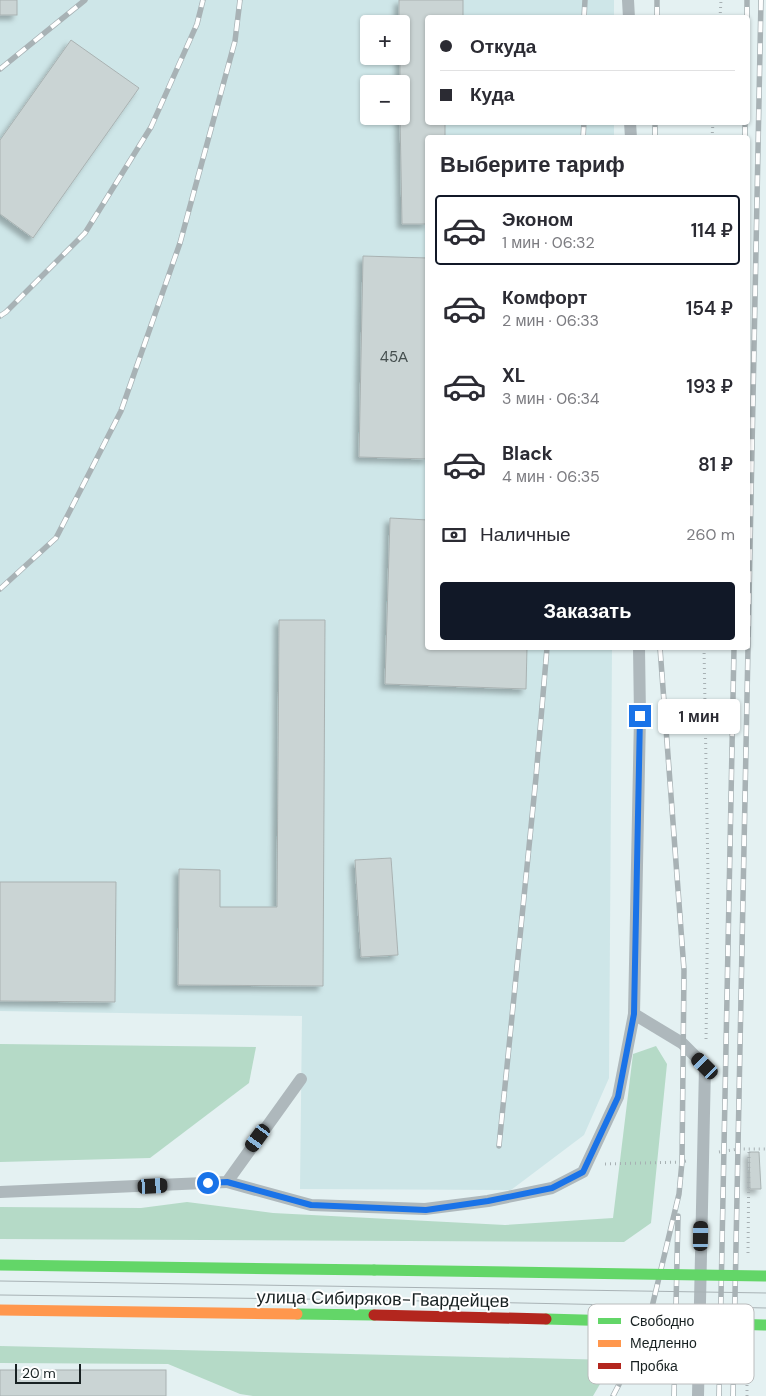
<!DOCTYPE html>
<html lang="ru">
<meta charset="utf-8">
<style>
body{margin:0;font-family:"DM Sans",sans-serif;background:#f2f2f3;color:#2b2b33;height:100vh;display:flex;flex-direction:column;font-size:19px;white-space:nowrap}
*{box-sizing:border-box;margin:0}
p{font-size:16px;color:#7c7c81}
.icon{flex:none;width:28px;height:28px;fill:none;stroke:currentColor;stroke-width:2;stroke-linecap:round;stroke-linejoin:round}
.map{position:relative;flex:1;overflow:hidden}
.panel{position:absolute;left:425px;top:135px;width:325px;height:515px;display:flex;flex-direction:column;background:#fff;border-radius:5px;box-shadow:0 1px 4px #0004}
.panel>*{flex:none}
.banner{position:absolute;left:425px;top:15px;width:325px;height:110px;border-radius:5px;box-shadow:0 1px 4px #0004;display:grid;align-content:center;height:110px;padding:0 15px;background:#fff}
.controls{position:absolute;left:360px;top:15px;display:grid;gap:10px}
.controls a{display:grid;place-items:center;width:50px;height:50px;border-radius:5px;background:#fff;box-shadow:0 1px 4px #0004;font-size:25px}
.scale{position:absolute;left:15px;bottom:12px;width:66px;box-sizing:border-box;padding-left:5px;border:2px solid #182122;border-top:0;font-size:14px;line-height:18px;white-space:nowrap;color:#182122;-webkit-text-stroke:4px #fff;paint-order:stroke}
.end{position:absolute;width:22px;height:22px;margin:-11px;border:6px solid #1a73e8;background:#fff;box-shadow:0 0 0 2px #fff}
.from{border-radius:50%}
.bubble{position:absolute;height:35px;border-radius:5px;background:#fff;box-shadow:0 1px 4px #0004;font-size:16px;font-weight:600;line-height:35px;text-align:center}
.car{position:absolute;width:15px;height:30px;margin:-15px -8px;border-radius:6px;box-shadow:0 0 4px 1px #0007;background:linear-gradient(#222 24%,#8ab4d8 0 40%,#222 0 76%,#8ab4d8 0 86%,#222 0)}
.banner b{display:flex;align-items:center;gap:18px;height:48px;font-size:19px}
.banner b+b{border-top:1px solid #e1e1e2}
.banner i{width:12px;height:12px;background:#2b2b33}
ul{padding:0;list-style:none}
li{display:flex;align-items:center;gap:15px;height:70px;margin:0 10px 8px;padding:0 5px;border:2px solid transparent;border-radius:5px}
li div{flex:1}
li b{display:block;font-size:19px}
li em{font-style:normal;font-weight:600}
li.on{border-color:#111827}
li>.icon{width:45px;height:45px;stroke-width:1.5}
h2{padding:0 15px;font-size:22px;line-height:60px}
.pay{display:flex;align-items:center;gap:12px;height:55px;padding:0 15px;font-size:19px}
.pay p{margin-inline-start:auto}
.cta{display:flex;gap:10px;margin-top:auto;padding:10px 15px}
.cta a{flex:1;height:58px;border-radius:5px;background:#111827;color:#fff;font-size:20px;font-weight:600;line-height:58px;text-align:center}
.map>svg:first-child{display:block}
</style>
<div class="map">
<svg width="766" height="1396" viewBox="0 0 766 1396">
<defs>
<filter id="shadow"><feDropShadow dx="-4.5" dy="4.5" stdDeviation="2.5" flood-color="#0004"/></filter>
</defs>
<rect width="100%" height="100%" fill="#e4f1f2"/>
<path fill="#cee6e8" fill-rule="evenodd" d="M0,0H614V17L428,18V122L614,123V137L428,138V648H612L609,1078L584,1135L511,1190L300,1189L302,1016L0,1011ZM369,24H401V56H369ZM369,84H401V116H369Z"/>
<g fill="#b5dac7">
<polygon points="0,1044 256,1047 249,1083 150,1158 0,1162"/>
<polygon points="656,1046 667,1064 651,1223 624,1242 0,1239 0,1207 141,1208 187,1202 273,1213 505,1225 613,1218 633,1054"/>
<polygon points="0,1346 614,1360 593,1396 253,1396 240,1394 168,1364 0,1363"/>
</g>
<g fill="#cad4d4" stroke="#a9b2b2" filter="url(#shadow)">
<rect x="0" y="0" width="17" height="15"/>
<polygon points="399,0 463,0 463,18 428,18 428,122 445,122 445,138 428,138 428,224 402,224 400,116 401,84 400,84 400,56 401,56 401,24 399,24"/>
<polygon points="71,40 139,88 33,238 0,214 0,140"/>
<polygon points="363,256 428,258 428,459 359,457"/>
<polygon points="390,518 428,520 428,648 527,648 526,689 385,684"/>
<polygon points="279,620 325,620 323,986 178,985 179,869 220,870 220,907 277,907"/>
<polygon points="391,858 398,955 361,957 355,860"/>
<polygon points="0,882 116,882 115,1002 0,1001"/>
<polygon points="749,1152 759,1152 761,1189 750,1189"/>
<rect x="0" y="1370" width="166" height="26"/>
</g>
<g fill="none" stroke-linecap="round" stroke-linejoin="round">
<g stroke="#a7b0b3" stroke-width="3" stroke-dasharray="1 4" stroke-linecap="butt">
<polyline points="720,18 721,0"/>
<polyline points="712,138 713,122"/>
<polyline points="704,648 708,876 706,1043"/>
<polyline points="719,1152 738,1149 766,1149"/>
<polyline points="605,1164 682,1162 686,1161"/>
<polyline points="748,1253 749,1149"/>
<polyline points="747,1396 747,1349"/>
</g>
<g stroke="#aeb8bc" stroke-width="12">
<polyline points="628,0 629,18"/>
<polyline points="630,122 631,138"/>
<polyline points="634,1014 682,1043 705,1066 698,1396"/>
<polyline points="227,1182 311,1205 425,1209 488,1201 552,1188 583,1172 618,1097 634,1014 640,716 639,648"/>
<polyline points="0,1192 227,1182 301,1079"/>
</g>
<g stroke="#63d668" stroke-width="11">
<polyline points="0,1265 374,1270"/>
<polyline points="297,1314 374,1315"/>
</g>
<polyline stroke="#ff974d" stroke-width="11" points="0,1310 297,1314"/>
<g stroke="#a8b2b5" stroke-width="1">
<polyline points="0,1281 766,1293"/>
<polyline points="0,1295 374,1300 766,1308"/>
</g>
<g stroke="#a8b2b5" stroke-width="5.5">
<g id="rail">
<polyline points="584,18 585,0"/>
<polyline points="657,18 657,0"/>
<polyline points="747,18 747,0"/>
<polyline points="0,69 85,0"/>
<polyline points="583,138 584,122"/>
<polyline points="655,138 655,122"/>
<polyline points="745,138 745,122"/>
<polyline points="0,316 6,312 85,233 151,127 197,24 203,0"/>
<polyline points="0,589 56,538 121,411 180,243 235,41 240,0"/>
<polyline points="499,1146 536,777 547,648"/>
<polyline points="613,1396 646,1332 679,1194 682,1162 684,970 660,648"/>
<polyline points="674,1396 678,1216"/>
<polyline points="719,1396 734,648"/>
<polyline points="733,1396 761,0"/>
</g>
</g>
<use href="#rail" stroke="#fff" stroke-width="4" stroke-dasharray="11" stroke-linecap="butt"/>
<g stroke="#63d668" stroke-width="11">
<polyline points="374,1270 766,1276"/>
<polyline points="546,1319 766,1325"/>
</g>
<polyline stroke="#b3261e" stroke-width="11" points="374,1315 546,1319"/>
</g>
<g fill="none" stroke-linecap="round" stroke-linejoin="round">
<polyline stroke="#1a73e8" stroke-width="6" points="208,1183 227,1182 311,1205 426,1210 488,1201 552,1188 583,1172 618,1097 634,1014 640,716"/>
</g>
<g text-anchor="middle" stroke-width="4" stroke-linejoin="round" paint-order="stroke">
<g font-size="15" fill="#444e4e">
<text x="394" y="362">45А</text>
</g>
<g font-size="18" fill="#182122" stroke="#fff">
<text transform="translate(383 1299) rotate(1)" y="6">улица Сибиряков-Гвардейцев</text>
</g>
</g>
<rect x="588" y="1304" width="166" height="80" rx="8" fill="#fff" stroke="#babcbd" stroke-width="1"/>
<rect x="598" y="1318" width="23" height="6" fill="#63d668"/>
<rect x="598" y="1340" width="23" height="7" fill="#ff974d"/>
<rect x="598" y="1363" width="23" height="6" fill="#b3261e"/>
<g font-size="14" fill="#182122">
<text x="630" y="1326">Свободно</text>
<text x="630" y="1348">Медленно</text>
<text x="630" y="1371">Пробка</text>
</g>
</svg>
<div class="controls">
<a>+</a>
<a>−</a>
</div>
<div class="scale">20 m</div>
<i class="end from" style="left:208px;top:1183px"></i>
<i class="end" style="left:640px;top:716px"></i>
<div class="bubble" style="left:658px;top:699px;width:82px">1 мин</div>
<i class="car" style="left:705px;top:1066px;rotate:315deg"></i>
<i class="car" style="left:258px;top:1138px;rotate:216deg"></i>
<i class="car" style="left:153px;top:1186px;rotate:87deg"></i>
<i class="car" style="left:701px;top:1236px;rotate:1deg"></i>
<div class="banner">
<b><i class="from"></i>Откуда</b>
<b><i></i>Куда</b>
</div>
<section class="panel">
<h2>Выберите тариф</h2>
<ul>
<li class="on"><svg class="icon" aria-label="car" viewBox="0 0 24 24"><path d="M5 17H2v-5l4-1 3-4h7l3 4 3 1v5h-3M9 17h6M6 11h13"/><circle cx="7" cy="17" r="2"/><circle cx="17" cy="17" r="2"/></svg><div><b>Эконом</b><p>1 мин · 06:32</p></div><em>114 ₽</em></li>
<li><svg class="icon" aria-label="car" viewBox="0 0 24 24"><path d="M5 17H2v-5l4-1 3-4h7l3 4 3 1v5h-3M9 17h6M6 11h13"/><circle cx="7" cy="17" r="2"/><circle cx="17" cy="17" r="2"/></svg><div><b>Комфорт</b><p>2 мин · 06:33</p></div><em>154 ₽</em></li>
<li><svg class="icon" aria-label="car" viewBox="0 0 24 24"><path d="M5 17H2v-5l4-1 3-4h7l3 4 3 1v5h-3M9 17h6M6 11h13"/><circle cx="7" cy="17" r="2"/><circle cx="17" cy="17" r="2"/></svg><div><b>XL</b><p>3 мин · 06:34</p></div><em>193 ₽</em></li>
<li><svg class="icon" aria-label="car" viewBox="0 0 24 24"><path d="M5 17H2v-5l4-1 3-4h7l3 4 3 1v5h-3M9 17h6M6 11h13"/><circle cx="7" cy="17" r="2"/><circle cx="17" cy="17" r="2"/></svg><div><b>Black</b><p>4 мин · 06:35</p></div><em>81 ₽</em></li>
</ul>
<div class="pay"><svg class="icon" aria-label="cash" viewBox="0 0 24 24"><path d="M3 7h18v10H3z"/><circle cx="12" cy="12" r="2"/></svg>Наличные<p>260 m</p></div>
<div class="cta"><a>Заказать</a></div>
</section>
</div>
